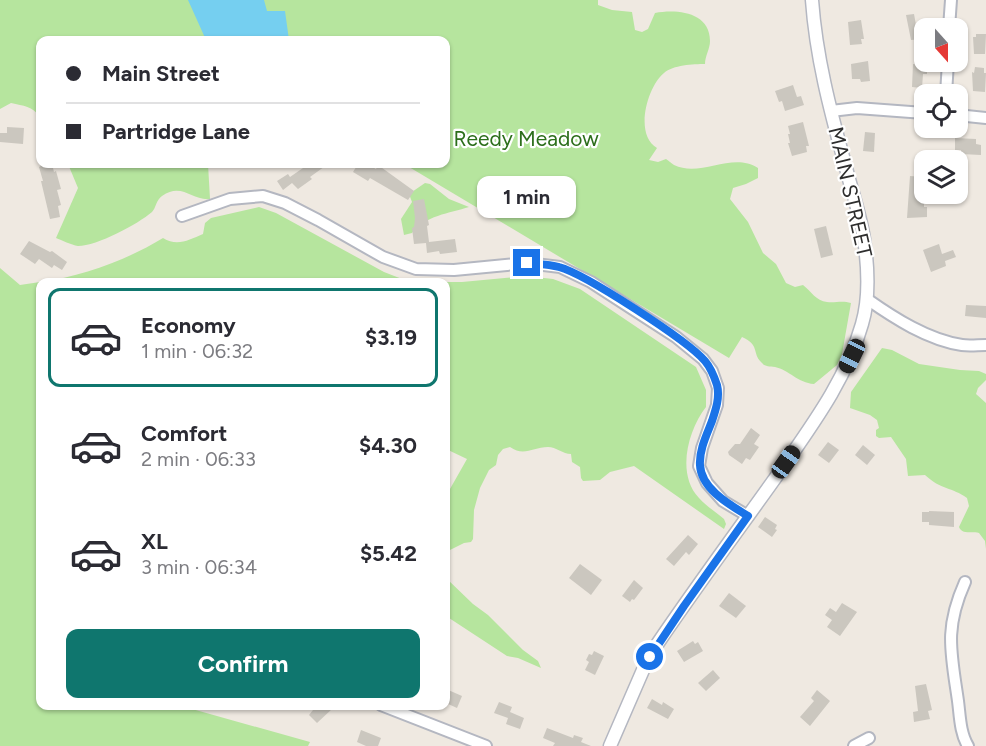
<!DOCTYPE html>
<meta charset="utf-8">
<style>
body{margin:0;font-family:Figtree,sans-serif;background:#f2f2f3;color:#2b2b33;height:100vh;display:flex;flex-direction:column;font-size:22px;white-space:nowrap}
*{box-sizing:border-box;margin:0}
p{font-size:20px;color:#7c7c81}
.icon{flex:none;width:33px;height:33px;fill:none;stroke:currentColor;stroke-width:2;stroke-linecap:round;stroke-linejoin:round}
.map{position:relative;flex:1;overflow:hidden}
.details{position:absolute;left:36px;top:278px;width:414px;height:432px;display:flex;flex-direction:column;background:#fff;border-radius:12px;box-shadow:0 2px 4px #0004}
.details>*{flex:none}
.banner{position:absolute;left:36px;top:36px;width:414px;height:132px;border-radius:12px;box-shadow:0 2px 4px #0004;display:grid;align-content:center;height:132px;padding:0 30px;background:#fff}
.needle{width:39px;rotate:159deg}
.fabs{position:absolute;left:914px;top:18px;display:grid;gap:12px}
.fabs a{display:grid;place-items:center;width:54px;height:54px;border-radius:12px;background:#fff;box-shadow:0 2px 4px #0004;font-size:30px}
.end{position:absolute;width:27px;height:27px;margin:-14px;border:8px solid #1a73e8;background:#fff;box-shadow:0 0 0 3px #fff}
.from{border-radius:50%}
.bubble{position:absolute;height:42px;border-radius:12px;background:#fff;box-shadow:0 2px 4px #0004;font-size:20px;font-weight:700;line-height:42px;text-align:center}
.car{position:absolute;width:18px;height:36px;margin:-18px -9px;border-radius:8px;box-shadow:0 0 4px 2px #0007;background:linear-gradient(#222 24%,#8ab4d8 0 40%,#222 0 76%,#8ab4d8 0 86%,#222 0)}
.banner b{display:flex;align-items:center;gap:21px;height:57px;font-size:22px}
.banner b+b{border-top:2px solid #e1e1e2}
.banner i{width:15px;height:15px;background:#2b2b33}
ul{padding:10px 0 0;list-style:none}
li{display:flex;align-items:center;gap:18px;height:99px;margin:0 12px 9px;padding:0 18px;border:3px solid transparent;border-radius:12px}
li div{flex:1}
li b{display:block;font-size:22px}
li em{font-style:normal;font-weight:700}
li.active{border-color:#0f766e}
li>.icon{width:54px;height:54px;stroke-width:1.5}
.primary-button{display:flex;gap:12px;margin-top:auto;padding:12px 30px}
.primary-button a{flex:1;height:69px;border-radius:12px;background:#0f766e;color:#fff;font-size:24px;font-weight:700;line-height:69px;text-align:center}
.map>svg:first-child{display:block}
</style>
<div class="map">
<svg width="986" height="746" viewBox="0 0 986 746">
<rect width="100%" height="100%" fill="#efe9e1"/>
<g fill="#b6e59e">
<path d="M0,0H598V5L612,10L632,12L635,30L642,32L648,29L655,13C677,9 710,12 710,41C710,49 705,56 705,64C693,64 673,65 664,73C647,87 634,135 657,148L649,160L658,162L666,159C669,161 671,163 674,165C701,178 732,151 758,168V178L746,184L733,188L730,199L748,222L763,253L776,264L786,283L795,287L803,285C811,291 816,301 827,302C836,303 842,300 851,303L842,354L837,365L814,384C798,383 789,370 775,367C769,366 765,367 761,362C752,353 760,345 742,337L729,358L404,164H446V40H40V117C32,106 24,106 11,103L0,109Z"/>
<path d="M68,164H208L210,199C192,201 182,182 162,196C156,200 156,208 152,212C138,224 97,246 78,246C71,245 62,240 56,238L78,188Z"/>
<path d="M425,183L430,184L449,199L469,207C450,213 424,216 412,233L404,235L401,219L412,202L409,194Z"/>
<path d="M259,207L276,213L384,272L402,279L428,282H462L526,276L553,279L580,289L696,367L706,390V407C688,430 676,474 699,498C706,506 716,512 724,519L726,524L724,529L634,466L610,472L600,480L583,481L581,478L580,467L572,462L571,454C563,454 556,447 548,447C533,447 524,457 510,447L503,449L498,455L496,465L489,470L480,488L474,510L473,539L471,542L464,543L446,552V496L467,459L446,449V282H41C83,276 127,260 163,238C177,247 189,240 203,234L205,223L211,218Z"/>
<polygon points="0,268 20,285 40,282 40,705 184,705 185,707 310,742 308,746 0,746"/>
<path d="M882,348L892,350L919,364L960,370L979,371L986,374V380L978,388L976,394L986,403V549L985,541L979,533C972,531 962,535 959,527L969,506L967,498C952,487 941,490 925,475L908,476L906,459L891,437L879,438L876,436V430L879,428L877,420L870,415L850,408L851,392Z"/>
<polygon points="446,578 473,604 488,615 523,650 538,661 541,668 518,658 507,656 446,616"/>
</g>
<polygon fill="#75cff0" points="188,0 264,0 267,11 285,11 289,40 206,40"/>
<g fill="#cbc7bf">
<polygon points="914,14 916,25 920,24 923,39 911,40 906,15"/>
<polygon points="861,20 864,39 861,39 862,44 850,45 848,22"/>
<polygon points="976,34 986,34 985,54 974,54 973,37 976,37"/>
<polygon points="868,61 870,81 861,82 860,79 852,79 851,64"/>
<polygon points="913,64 927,65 927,74 923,74 922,88 912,87"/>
<polygon points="975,67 984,68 984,73 986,73 985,92 973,91 972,72 974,73"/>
<polygon points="793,85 797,97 801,96 804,105 785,111 782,101 779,102 775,91"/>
<polygon points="803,122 809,146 806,146 807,152 792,156 788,143 790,143 788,134 790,134 788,126"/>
<polygon points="7,127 24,128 23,144 0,142 0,133 7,133"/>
<polygon points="865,132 875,133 874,152 863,151"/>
<polygon points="955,138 976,139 976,144 981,145 981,155 961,154 961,150 955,150"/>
<polygon points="40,164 52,164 54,172 56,171 61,189 57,190 61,205 58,206 60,217 50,219 41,181 43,181 39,167 41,166"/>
<polygon points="300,164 328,164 310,177 312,179 298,189 292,183 283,190 277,181 288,174 290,177 303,168"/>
<polygon points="358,164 367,164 376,169 378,165 414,191 408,200 370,178 368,181 353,172"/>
<polygon points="910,176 924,177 924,207 927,207 927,217 907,218"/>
<polygon points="424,199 429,225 427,226 429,242 455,239 457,252 440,254 439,251 427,253 426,243 414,244 412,228 414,227 415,218 413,201"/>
<polygon points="826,226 833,255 821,258 814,229"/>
<polygon points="29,241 50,252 52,251 67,262 62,270 54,265 52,268 39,259 35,264 20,254"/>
<polygon points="939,244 942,254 953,250 956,257 945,261 946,266 931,272 923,250"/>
<polygon points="966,305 986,306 986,318 965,316"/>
<polygon points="751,428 760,435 754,444 759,447 750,460 746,458 742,464 729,455 728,452 735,444 740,444"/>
<polygon points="828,442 839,450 829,463 818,455"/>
<polygon points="863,445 875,455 867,465 855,455"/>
<polygon points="929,511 954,512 954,527 929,525 929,522 922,522 922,512 929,512"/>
<polygon points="765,517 777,525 775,529 777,530 772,537 758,527"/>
<polygon points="688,535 698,544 689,555 686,552 674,566 666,559"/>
<polygon points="580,564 602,580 591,595 569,578"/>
<polygon points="634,580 643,588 634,600 632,599 630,602 622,596"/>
<polygon points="729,593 746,606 736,618 719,606"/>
<polygon points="842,603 857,612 840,636 827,627 832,620 825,615 830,608 836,612"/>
<polygon points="693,641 695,644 698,642 703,651 684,662 677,651"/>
<polygon points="594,651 604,656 595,675 585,670 589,662 586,660 589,654 592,655"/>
<polygon points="713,670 720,678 706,691 698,683"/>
<polygon points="926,684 932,710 928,711 930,719 914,722 913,712 918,711 915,686"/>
<polygon points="446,689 462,696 457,708 446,703"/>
<polygon points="817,690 830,701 810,726 800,717 814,701 811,698"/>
<polygon points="652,699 662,705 663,702 674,709 668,719 647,708"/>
<polygon points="499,702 512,707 510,712 524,718 520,729 506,724 508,718 494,713"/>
<polygon points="317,705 328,705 332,709 317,723 309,715"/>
<polygon points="547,728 573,738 574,735 583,738 581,742 591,746 553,746 555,743 543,738"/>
<polygon points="361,730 381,738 378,746 366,746 357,742"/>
</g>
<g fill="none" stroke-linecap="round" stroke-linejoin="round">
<g stroke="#b4b7c1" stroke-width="14">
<g id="minor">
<polyline points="949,28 951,0"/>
<polyline points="946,94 948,62"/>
<polyline points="831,111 857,108 924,113"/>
<polyline points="957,115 986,118"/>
<polyline points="182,216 230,199 263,196 285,203 318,220 383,257 416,269 454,270 527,263 560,267 591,282 676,337 703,359 712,371 718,388 717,405 702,448 699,466 707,483 723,501 748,516"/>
<path d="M867,299C894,318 928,340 962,345C969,346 978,345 986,345"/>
<path d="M965,582C944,629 951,652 958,701C960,716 960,733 968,746"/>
<polyline points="381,705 486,746"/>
<polyline points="854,746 869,738"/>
</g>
</g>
<g stroke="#b4b7c1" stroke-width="15">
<path id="tertiary" d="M610,746L643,670L658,643C696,587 736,533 776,477C809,429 846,381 862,324C870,297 868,266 864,239C860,213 851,189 845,164C830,110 816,56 812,0"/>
</g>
<use href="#minor" stroke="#fff" stroke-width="10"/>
<use href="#tertiary" stroke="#fff" stroke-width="12"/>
</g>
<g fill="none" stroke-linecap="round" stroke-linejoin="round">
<path stroke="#1a73e8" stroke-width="8" d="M527,263C537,264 549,264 559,267C585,274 687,340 705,361C711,368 714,376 717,385C720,397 716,409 712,421C707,434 699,450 700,465C701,489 730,505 748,516L684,606L650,657"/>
</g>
<g text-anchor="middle" stroke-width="4.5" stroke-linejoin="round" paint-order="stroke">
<g font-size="21" fill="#2c6e1b" stroke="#fff">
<text x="526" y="146">Reedy Meadow</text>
</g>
<g font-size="21" fill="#2e2e2e" stroke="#fff">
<text transform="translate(850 192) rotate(77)" y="7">MAIN STREET</text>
</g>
</g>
</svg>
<div class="fabs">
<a><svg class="needle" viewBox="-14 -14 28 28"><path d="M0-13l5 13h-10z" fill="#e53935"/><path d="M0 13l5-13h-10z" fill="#7c7c81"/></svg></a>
<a><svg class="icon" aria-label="locate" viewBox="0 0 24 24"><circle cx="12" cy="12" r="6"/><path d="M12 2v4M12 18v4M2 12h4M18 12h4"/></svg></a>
<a><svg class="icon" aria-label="layers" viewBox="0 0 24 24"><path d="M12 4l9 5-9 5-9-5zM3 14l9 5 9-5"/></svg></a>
</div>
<i class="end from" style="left:650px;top:657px"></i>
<i class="end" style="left:527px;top:263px"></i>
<div class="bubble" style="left:477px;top:176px;width:99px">1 min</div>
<i class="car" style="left:852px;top:356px;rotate:206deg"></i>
<i class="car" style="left:786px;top:462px;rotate:35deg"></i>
<div class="banner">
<b><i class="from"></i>Main Street</b>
<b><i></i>Partridge Lane</b>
</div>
<section class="details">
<ul>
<li class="active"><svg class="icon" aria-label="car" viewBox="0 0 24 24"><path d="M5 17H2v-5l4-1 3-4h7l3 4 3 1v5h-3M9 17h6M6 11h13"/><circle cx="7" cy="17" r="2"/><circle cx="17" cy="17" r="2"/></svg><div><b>Economy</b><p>1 min · 06:32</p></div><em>$3.19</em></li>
<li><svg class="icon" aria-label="car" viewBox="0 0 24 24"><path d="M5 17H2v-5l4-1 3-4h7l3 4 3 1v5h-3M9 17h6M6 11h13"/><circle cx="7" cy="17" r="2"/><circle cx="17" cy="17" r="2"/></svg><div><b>Comfort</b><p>2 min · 06:33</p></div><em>$4.30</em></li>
<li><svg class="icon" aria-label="car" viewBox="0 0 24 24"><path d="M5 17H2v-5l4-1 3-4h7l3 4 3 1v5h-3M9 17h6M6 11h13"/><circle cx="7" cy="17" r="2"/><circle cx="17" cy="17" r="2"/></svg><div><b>XL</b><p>3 min · 06:34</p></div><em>$5.42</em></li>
</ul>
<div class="primary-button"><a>Confirm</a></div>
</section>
</div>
